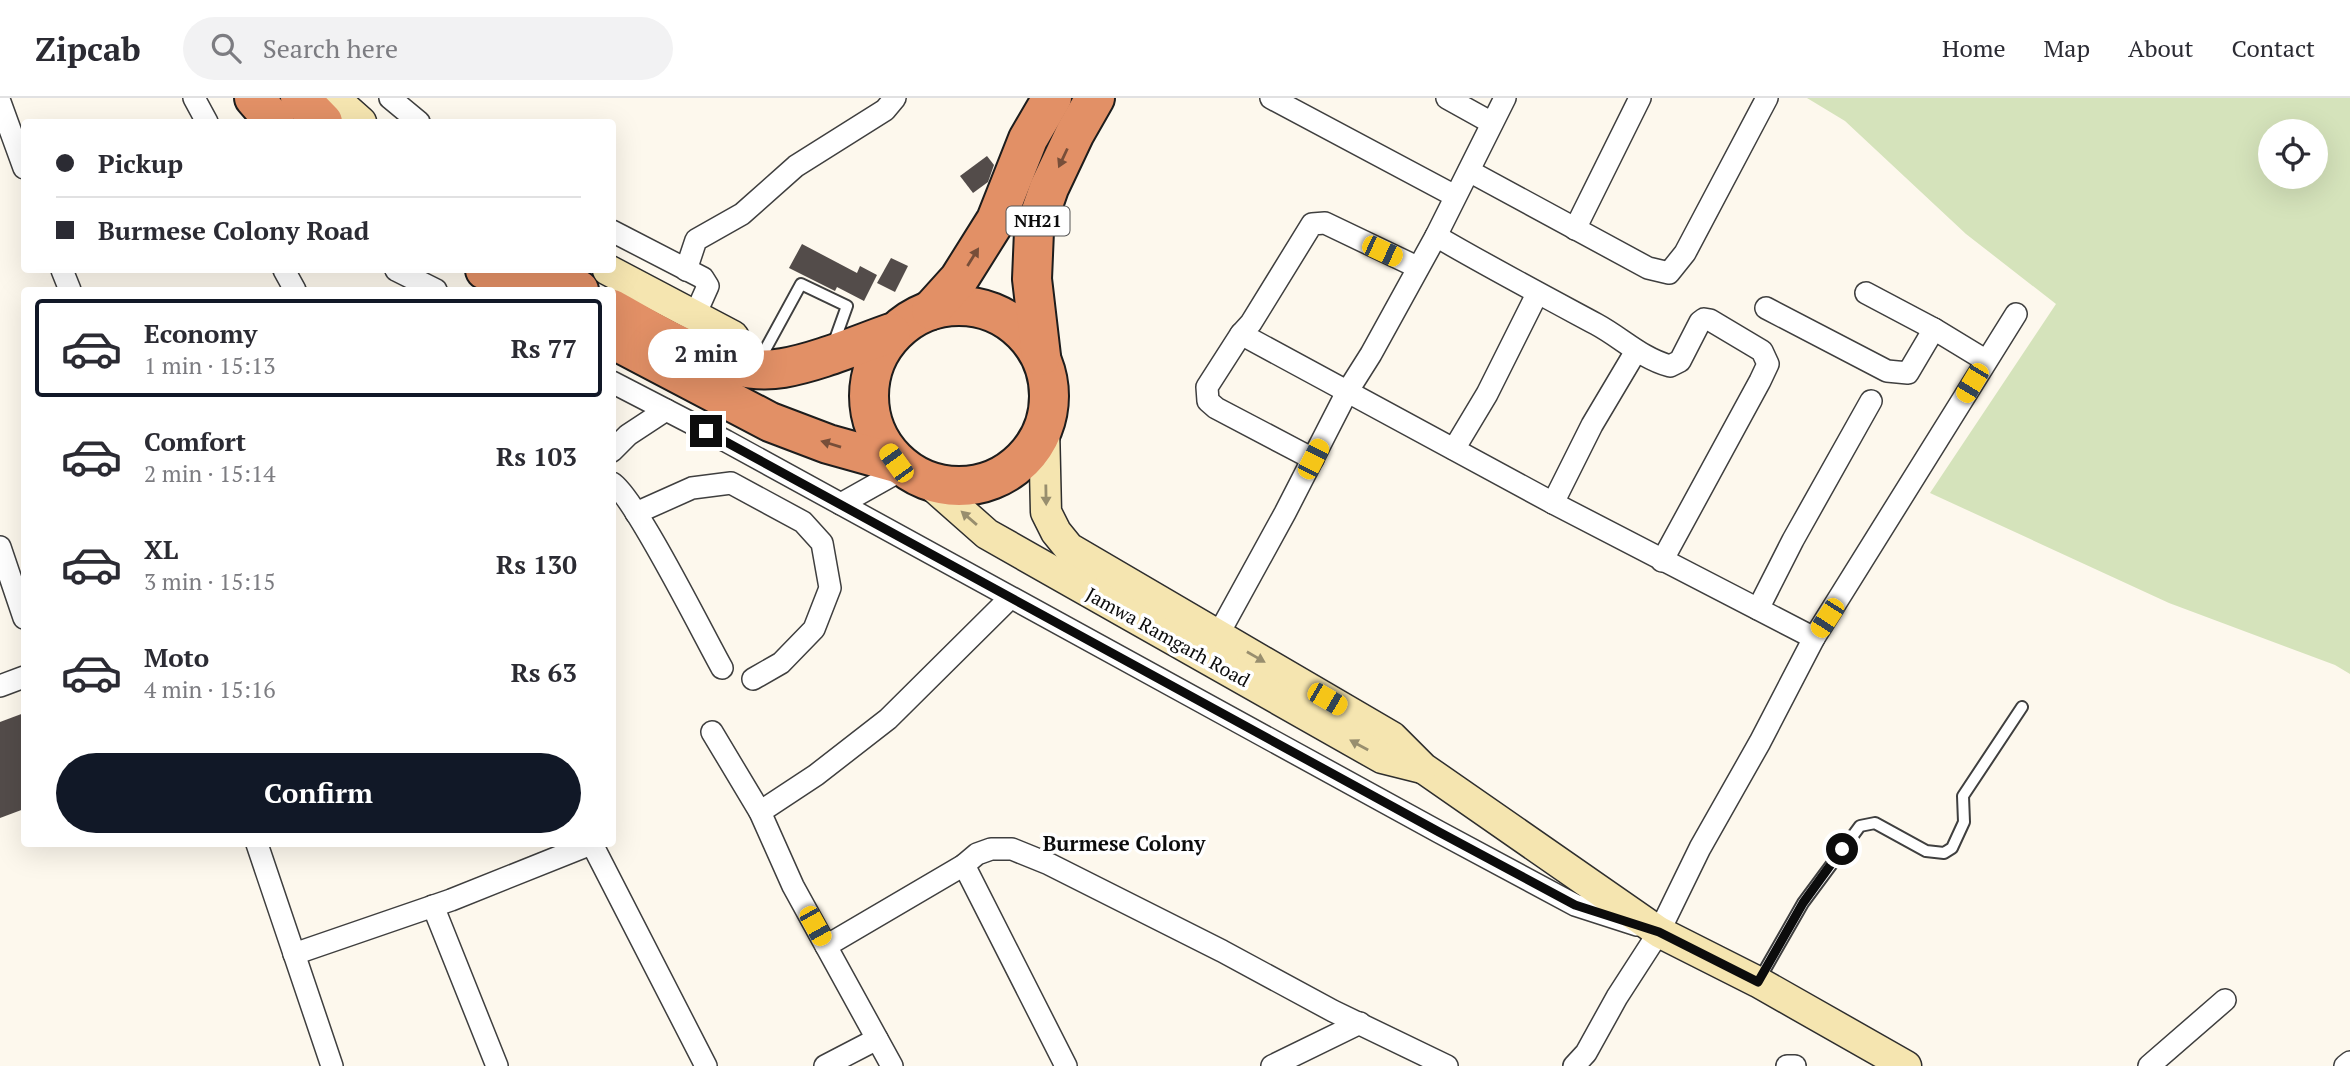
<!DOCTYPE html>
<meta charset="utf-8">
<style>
body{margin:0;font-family:"PT Serif",serif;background:#f2f2f3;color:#2b2b33;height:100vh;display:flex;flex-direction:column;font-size:26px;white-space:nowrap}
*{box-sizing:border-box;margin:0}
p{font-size:23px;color:#7c7c81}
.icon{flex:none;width:38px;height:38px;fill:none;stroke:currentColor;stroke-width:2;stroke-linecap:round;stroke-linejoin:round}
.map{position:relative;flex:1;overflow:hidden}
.side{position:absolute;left:21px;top:189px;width:595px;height:560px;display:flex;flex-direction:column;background:#fff;border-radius:7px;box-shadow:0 7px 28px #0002}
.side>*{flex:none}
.banner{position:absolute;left:21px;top:21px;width:595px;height:154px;border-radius:7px;box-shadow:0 7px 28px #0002;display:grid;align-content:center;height:154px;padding:0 35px;background:#fff}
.fabs{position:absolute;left:2258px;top:21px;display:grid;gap:14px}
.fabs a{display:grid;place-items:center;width:70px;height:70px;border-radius:50%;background:#fff;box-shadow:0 7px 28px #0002;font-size:35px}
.end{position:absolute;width:32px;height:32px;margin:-16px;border:9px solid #0c0c0c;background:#fff;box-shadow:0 0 0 4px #fff}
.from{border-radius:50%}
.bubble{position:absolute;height:49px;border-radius:24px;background:#fff;box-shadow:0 7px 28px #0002;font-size:23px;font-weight:800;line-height:49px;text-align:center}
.car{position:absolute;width:21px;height:42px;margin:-21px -10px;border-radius:9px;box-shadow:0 0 5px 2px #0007;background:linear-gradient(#f5c518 24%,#345 0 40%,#f5c518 0 76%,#345 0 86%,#f5c518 0)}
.banner b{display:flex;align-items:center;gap:24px;height:66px;font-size:26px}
.banner b+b{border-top:2px solid #e1e1e2}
.banner i{width:18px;height:18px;background:#2b2b33}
ul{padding:12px 0 0;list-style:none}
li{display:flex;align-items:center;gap:21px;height:98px;margin:0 14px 10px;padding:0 21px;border:4px solid transparent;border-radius:7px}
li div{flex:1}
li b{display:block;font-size:26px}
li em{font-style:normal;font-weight:800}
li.active{border-color:#111827}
li>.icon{width:63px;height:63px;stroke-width:1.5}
.primary-button{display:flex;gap:14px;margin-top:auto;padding:14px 35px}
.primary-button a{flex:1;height:80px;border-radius:42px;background:#111827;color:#fff;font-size:28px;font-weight:800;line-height:80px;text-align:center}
header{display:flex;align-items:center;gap:42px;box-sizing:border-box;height:98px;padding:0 35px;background:#fff;border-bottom:2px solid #e1e1e2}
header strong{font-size:33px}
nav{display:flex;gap:38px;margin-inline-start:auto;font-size:24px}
.search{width:490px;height:63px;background:#f2f2f3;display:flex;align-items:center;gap:18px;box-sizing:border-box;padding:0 24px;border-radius:38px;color:#7c7c81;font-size:26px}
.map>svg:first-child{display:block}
</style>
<header>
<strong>Zipcab</strong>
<div class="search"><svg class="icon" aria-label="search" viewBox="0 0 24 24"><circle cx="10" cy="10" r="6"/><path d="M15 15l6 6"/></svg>Search here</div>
<nav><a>Home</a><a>Map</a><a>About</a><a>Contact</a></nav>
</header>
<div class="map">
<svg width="2350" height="968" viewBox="0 0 2350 968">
<rect width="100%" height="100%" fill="#fdf8ed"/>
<path fill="#d5e3bb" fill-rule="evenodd" d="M1807,0H2350V576L2335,567L2169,505L1930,395L2056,206L1966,136L1845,23ZM2270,33H2315V79H2270Z"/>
<g fill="#534c4a">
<polygon points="987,58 994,67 988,84 973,95 960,78"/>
<polygon points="802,146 857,175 860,168 877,177 864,203 837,189 835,193 789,170"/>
<polygon points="891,160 908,168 895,194 877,185"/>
<polygon points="24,615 24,711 0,720 0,624"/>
</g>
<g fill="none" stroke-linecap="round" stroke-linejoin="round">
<g stroke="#3f3f3f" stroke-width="14">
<g id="lane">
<polyline points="759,263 801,186 847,208 833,247"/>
<polyline points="1759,882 1803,805 1860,728 1875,725 1926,753 1944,755 1952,750 1964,724 1963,698 2022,609"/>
</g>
</g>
<g stroke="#3f3f3f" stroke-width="24">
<g id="street">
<polyline points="194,0 207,24"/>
<polyline points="390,0 419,24"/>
<polyline points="1271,0 1455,98"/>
<polyline points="1447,0 1492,25"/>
<polyline points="0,4 24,70"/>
<polyline points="1469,73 1648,170 1669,175 1685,155 1767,0"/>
<polyline points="1575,131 1640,0"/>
<polyline points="612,133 703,180 708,188 695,217"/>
<path d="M1436,138C1489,169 1542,197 1596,226C1622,240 1641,260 1670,268L1680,263L1700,224L1704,221L1710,222L1762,253L1768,266L1760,283L1662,463"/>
<polyline points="1417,169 1325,125 1312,126 1251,225 1241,236 1553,405 1814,540"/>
<polyline points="62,172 70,192"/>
<polyline points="284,172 295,192"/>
<polyline points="396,172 436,192"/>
<polyline points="686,172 696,142 742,116 796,68 885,12 895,0"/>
<polyline points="1866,195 1934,231 1985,262"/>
<polyline points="1766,210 1887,273 1908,275 1934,231"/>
<polyline points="1241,236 1207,289 1208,303 1216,310 1313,361"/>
<polyline points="612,284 726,343 1439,734 1575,807 1637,827"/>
<polyline points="1454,351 1487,296 1537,196"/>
<polyline points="612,353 628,337 666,312"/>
<path d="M612,385C634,397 705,540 722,570"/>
<polyline points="1553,405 1592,327 1636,253"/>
<polyline points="841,406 905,370"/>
<polyline points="636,415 692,390 731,385 803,424 822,445 830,490 814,531 781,565 753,581"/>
<polyline points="0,449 24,520"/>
<polyline points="1758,511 1793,442 1871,303"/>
<polyline points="1218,537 1285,415 1347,294 1371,256 1436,138 1505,0"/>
<polyline points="0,588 24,579"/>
<polyline points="712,634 760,714 793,788 892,968"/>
<polyline points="760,714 816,677 888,621 1010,500"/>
<polyline points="257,746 332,968"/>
<polyline points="592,746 706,968"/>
<polyline points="964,767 1066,968"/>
<polyline points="433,808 497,968"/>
<polyline points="826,848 964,767 977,756 991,751 1012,751 1049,766 1222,853 1333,913 1447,968"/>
<polyline points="294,856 451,802 591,746"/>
<polyline points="825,968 877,941"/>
<polyline points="1272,968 1360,925"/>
<polyline points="1574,968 1586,955 1617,899 1659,834 1700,750 1760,644 1814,540 2016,216"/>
<polyline points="1787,968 1795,968"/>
<polyline points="2149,968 2225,902"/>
<polyline points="2345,968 2350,964"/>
</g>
</g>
<g stroke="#2e2e2e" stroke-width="33">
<g id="secondary">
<polyline points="334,0 361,24"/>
<polyline points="608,172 733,238 753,271"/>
<polyline points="1044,328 1046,414 1056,434 1069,450 1392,639 1423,670 1659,834 1758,884 1906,968"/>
<polyline points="927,383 987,436 1382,660 1422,670"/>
</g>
</g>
<g stroke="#1d1d1d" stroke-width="42">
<g id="highway">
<polyline points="254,0 275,24"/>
<polyline points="300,0 323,24"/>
<polyline points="485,172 523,192"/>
<polyline points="542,172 579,192"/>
<circle cx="959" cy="298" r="90"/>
<path d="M612,211C661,238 724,280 783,270C818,264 857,247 891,235"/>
<polyline points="931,212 959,181 996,122 1028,41 1052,0"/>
<polyline points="612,241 770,324 828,346 896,365"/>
<polyline points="1041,258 1032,181 1034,133 1049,90 1075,35 1095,0"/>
</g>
</g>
<use href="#lane" stroke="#fff" stroke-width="10"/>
<use href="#street" stroke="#fff" stroke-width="21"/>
<use href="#secondary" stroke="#f5e5b0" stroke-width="30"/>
<use href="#highway" stroke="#e29066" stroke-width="38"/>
</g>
<defs><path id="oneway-solid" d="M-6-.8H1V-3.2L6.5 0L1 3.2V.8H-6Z" transform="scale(1.75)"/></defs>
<g fill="#774e39">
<use href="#oneway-solid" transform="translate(1063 60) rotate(115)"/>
<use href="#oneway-solid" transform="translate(973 159) rotate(-58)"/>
<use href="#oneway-solid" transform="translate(831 346) rotate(-163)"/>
</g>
<g fill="#988e6e">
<use href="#oneway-solid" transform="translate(1046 397) rotate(89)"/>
<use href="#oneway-solid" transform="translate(969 420) rotate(-139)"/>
<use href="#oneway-solid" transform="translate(1256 559) rotate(30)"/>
<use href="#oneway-solid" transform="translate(1359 647) rotate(-151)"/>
</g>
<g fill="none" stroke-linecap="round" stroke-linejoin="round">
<polyline stroke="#0c0c0c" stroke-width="9" points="706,333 1439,734 1575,807 1659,834 1758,884 1803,805 1842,751"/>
</g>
<g text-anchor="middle" stroke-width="7" stroke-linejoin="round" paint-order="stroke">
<rect fill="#fff" stroke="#555" stroke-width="2" x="1006.5" y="108.5" width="63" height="29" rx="5"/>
<g font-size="18" font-weight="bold" fill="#0c0c0c">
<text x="1038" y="129">NH21</text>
</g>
<g font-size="19" fill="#0c0c0c" stroke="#fff">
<text transform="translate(1168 539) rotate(29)" y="7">Jamwa Ramgarh Road</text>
</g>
<g font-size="21" font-weight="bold" fill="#0c0c0c" stroke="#fff">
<text x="1124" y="753">Burmese Colony</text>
</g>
</g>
</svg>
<div class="fabs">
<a><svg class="icon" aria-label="locate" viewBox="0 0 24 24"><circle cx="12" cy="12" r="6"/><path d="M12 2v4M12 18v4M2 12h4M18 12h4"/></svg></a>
</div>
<i class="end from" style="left:1842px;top:751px"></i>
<i class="end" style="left:706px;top:333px"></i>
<div class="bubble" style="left:648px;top:231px;width:116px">2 min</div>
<i class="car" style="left:1382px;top:153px;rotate:115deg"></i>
<i class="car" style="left:1972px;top:285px;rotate:211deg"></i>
<i class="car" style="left:1313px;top:361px;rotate:27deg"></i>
<i class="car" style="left:896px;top:365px;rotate:324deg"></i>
<i class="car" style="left:1827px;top:520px;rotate:213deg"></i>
<i class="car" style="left:1327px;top:601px;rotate:120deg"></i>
<i class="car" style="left:815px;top:828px;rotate:151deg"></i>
<div class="banner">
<b><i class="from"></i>Pickup</b>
<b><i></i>Burmese Colony Road</b>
</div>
<section class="side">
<ul>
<li class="active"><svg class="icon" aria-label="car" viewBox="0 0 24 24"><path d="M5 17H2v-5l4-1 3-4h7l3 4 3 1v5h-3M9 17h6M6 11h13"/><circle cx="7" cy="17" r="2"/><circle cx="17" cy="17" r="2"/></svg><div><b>Economy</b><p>1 min · 15:13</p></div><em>Rs 77</em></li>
<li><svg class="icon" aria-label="car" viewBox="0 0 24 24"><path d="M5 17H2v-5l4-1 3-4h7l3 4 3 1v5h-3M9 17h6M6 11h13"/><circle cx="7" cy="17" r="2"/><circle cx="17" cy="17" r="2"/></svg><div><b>Comfort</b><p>2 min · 15:14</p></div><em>Rs 103</em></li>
<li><svg class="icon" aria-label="car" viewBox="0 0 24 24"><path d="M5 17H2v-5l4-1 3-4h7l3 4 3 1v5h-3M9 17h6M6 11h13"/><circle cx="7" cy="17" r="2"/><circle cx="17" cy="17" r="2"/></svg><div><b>XL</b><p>3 min · 15:15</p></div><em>Rs 130</em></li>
<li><svg class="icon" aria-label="car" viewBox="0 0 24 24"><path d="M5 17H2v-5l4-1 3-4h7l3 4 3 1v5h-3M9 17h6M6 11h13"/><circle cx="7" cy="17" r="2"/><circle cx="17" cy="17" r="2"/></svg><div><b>Moto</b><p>4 min · 15:16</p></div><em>Rs 63</em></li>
</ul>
<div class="primary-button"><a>Confirm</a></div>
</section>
</div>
